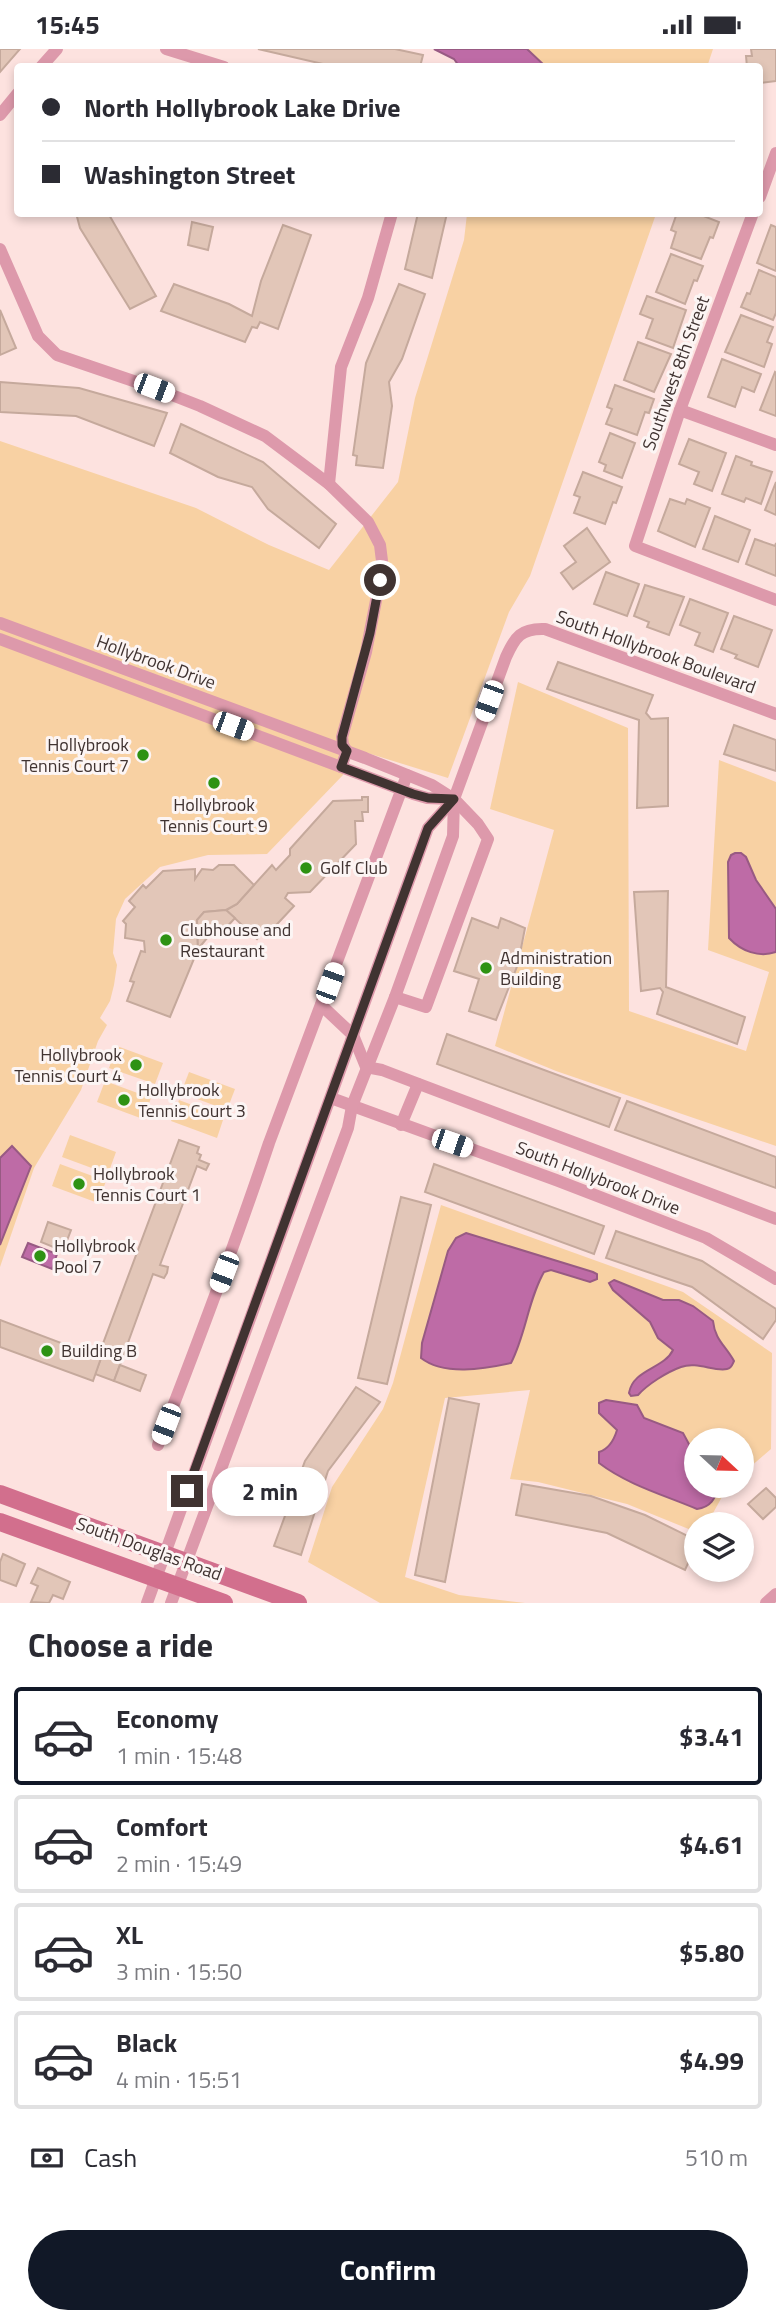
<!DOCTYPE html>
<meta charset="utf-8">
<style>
body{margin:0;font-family:"Titillium Web",sans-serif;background:#f2f2f3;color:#2b2b33;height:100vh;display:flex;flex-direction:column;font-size:26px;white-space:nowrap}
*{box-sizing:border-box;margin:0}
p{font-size:23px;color:#7c7c81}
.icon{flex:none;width:38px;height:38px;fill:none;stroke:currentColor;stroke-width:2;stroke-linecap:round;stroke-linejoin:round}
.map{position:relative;height:1554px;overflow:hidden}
.details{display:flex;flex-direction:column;background:#fff;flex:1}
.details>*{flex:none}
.guide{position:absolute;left:14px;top:14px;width:749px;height:154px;border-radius:7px;box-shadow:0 4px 10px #0003;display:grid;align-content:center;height:154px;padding:0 28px;background:#fff}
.needle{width:46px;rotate:112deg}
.controls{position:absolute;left:684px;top:1379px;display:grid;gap:14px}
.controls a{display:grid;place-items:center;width:70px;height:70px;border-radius:50%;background:#fff;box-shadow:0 4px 10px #0003;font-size:35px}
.end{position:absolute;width:32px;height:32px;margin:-16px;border:9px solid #403331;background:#fff;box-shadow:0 0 0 4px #fff}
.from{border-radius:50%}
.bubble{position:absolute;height:49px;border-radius:24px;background:#fff;box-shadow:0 4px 10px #0003;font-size:23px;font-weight:700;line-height:49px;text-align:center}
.car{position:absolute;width:21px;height:42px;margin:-21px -10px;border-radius:9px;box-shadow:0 0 5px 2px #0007;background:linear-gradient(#fff 24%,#345 0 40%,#fff 0 76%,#345 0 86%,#fff 0)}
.guide b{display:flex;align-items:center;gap:24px;height:66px;font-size:26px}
.guide b+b{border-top:2px solid #e1e1e2}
.guide i{width:18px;height:18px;background:#2b2b33}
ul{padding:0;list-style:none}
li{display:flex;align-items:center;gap:21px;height:98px;margin:0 14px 10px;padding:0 14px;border:4px solid #e1e1e2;border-radius:7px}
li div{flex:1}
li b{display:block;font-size:26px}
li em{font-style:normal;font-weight:700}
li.on{border-color:#111827}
li>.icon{width:63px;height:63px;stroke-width:1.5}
h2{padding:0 28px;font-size:32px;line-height:84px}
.pay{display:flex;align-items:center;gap:18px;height:77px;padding:0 28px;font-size:26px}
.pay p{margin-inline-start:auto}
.cta{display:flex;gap:14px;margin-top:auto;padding:14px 28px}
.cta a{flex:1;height:80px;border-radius:42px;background:#111827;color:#fff;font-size:28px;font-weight:700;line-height:80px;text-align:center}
.status{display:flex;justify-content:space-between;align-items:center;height:49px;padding:0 35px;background:#fff;direction:ltr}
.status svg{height:19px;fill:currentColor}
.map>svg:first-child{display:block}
</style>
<div class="status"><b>15:45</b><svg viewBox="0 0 49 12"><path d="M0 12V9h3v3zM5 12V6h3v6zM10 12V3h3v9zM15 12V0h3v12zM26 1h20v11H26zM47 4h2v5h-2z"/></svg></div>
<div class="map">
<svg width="776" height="1554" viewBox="0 0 776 1554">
<rect width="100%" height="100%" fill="#fde2df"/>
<g fill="#f8d1a3">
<polygon points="434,0 713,0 707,18 459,17 454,10"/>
<polygon points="467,165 656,165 530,527 509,563 448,729 361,702 349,710 343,726 267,805 208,806 160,818 125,850 116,870 113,904 117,916 114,936 110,952 100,969 107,976 98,992 81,1041 34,1119 0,1218 0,392 196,459 269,496 329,521 398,433 415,349 464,191"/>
<polygon points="518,633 628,679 629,962 746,1002 769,923 708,901 719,711 776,733 776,1097 556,1022 495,997 554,781 490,760"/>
<polygon points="117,997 163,1014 155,1035 109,1019"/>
<polygon points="189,1023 235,1040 227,1061 181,1044"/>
<polygon points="105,1032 151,1049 143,1070 97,1053"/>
<polygon points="179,1051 224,1068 217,1089 171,1072"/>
<polygon points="70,1086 116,1103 108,1125 62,1108"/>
<polygon points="60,1115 106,1132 98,1154 52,1137"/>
<polygon points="441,1156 683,1243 772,1304 771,1400 742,1425 742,1391 696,1391 696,1437 728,1437 707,1475 696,1475 696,1483 627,1455 538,1433 510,1430 530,1341 445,1349 405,1528 459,1546 525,1554 380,1554 308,1513 332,1438 383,1360 393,1334"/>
</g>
<g fill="#be6ba6" stroke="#985a83" stroke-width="2">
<polygon points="434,0 527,0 545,17 459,17 454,10"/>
<path d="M735,804H741L746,808L756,831L776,860V903C759,909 741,902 729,889L728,813L731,806Z"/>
<polygon points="12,1097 31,1117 0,1196 0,1109"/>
<path d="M466,1184L593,1223L597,1225V1230L590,1233L551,1221L544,1223C528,1251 526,1285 511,1314C484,1320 444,1327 421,1309L422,1294L448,1202L456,1189Z"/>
<polygon points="28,1194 57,1205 52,1220 22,1208"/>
<path d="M614,1231L663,1251H679L693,1257L713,1272C715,1291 725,1296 734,1312C732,1316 732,1319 727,1320C714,1323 697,1312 681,1318C667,1323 648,1335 638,1346L631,1347L629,1344C633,1320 664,1320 673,1301L658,1289L650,1273L613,1241L609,1234Z"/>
<path d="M606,1351L637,1356L644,1369L683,1384L696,1408V1437H719C715,1450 711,1458 697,1460C664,1446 628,1436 599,1414V1403C609,1400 614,1391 617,1381L599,1364V1354Z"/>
</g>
<g fill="#e2c6b8" stroke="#c5a99c" stroke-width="2">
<polygon points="0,0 20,0 0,23"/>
<polygon points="258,0 395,0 423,6 420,18 336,18"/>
<polygon points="751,0 776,0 776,32 760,34 760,18 747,18 746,7 752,7"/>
<polygon points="76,164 108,164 156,247 130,260 80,179"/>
<polygon points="418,164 447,164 432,229 405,220"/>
<polygon points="677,164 696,164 719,173 713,189 710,188 701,210 671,199 676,183 671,181"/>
<polygon points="192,173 213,178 208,201 188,196"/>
<polygon points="283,176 311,186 278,280 260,273 257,279 252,278 245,293 161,262 174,235 229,255 252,267 261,232"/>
<polygon points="771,176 776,178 776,222 757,214"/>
<polygon points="671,205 703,217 697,232 694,231 685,255 656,243"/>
<polygon points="759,221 776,228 776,264 773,271 741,258 747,244 750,245"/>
<polygon points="399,235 425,245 402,310 389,333 392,357 383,419 356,416 357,407 353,406 366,314"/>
<polygon points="647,247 686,261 673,299 646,289 653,270 640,265"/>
<polygon points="0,261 16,299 0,306"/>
<polygon points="741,266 773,278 767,293 772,295 764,318 725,303"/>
<polygon points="638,293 671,305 654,343 624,331"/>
<polygon points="722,310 761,325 754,343 742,338 735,358 708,348"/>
<polygon points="775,323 776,324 776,367 760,361"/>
<polygon points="0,333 79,339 167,364 154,397 76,367 0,363"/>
<polygon points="615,336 654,350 649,364 645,363 637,386 606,375 612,360 607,358"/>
<polygon points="181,375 263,413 336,475 319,499 268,460 252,438 218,428 170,404"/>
<polygon points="610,384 635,394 622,429 604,422 606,416 599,413"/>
<polygon points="689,390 726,404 712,442 694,435 699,423 679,415"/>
<polygon points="736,407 752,413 751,416 772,423 761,455 746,449 744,453 722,445"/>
<polygon points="583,423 622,438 616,454 613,453 605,475 574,464 580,448 574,446"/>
<polygon points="776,433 776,466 765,461"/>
<polygon points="670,450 685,455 687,450 710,459 695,498 658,482"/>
<polygon points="715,467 750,481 738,513 703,500"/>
<polygon points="587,479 610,513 573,540 561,524 576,513 564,497"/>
<polygon points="755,490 775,497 776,494 776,527 746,515"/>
<polygon points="606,523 639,535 627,567 594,555"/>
<polygon points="645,536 684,548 669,586 647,578 649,573 634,567"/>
<polygon points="690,550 728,564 713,603 695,596 700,584 680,576"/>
<polygon points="734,567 772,581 758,618 735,609 737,606 721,600"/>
<polygon points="558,613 653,646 646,664 651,670 668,669 668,757 637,759 639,671 547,640"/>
<polygon points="734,676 776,691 776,722 724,705"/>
<polygon points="362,748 368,748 368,763 362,763 363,772 355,772 356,795 310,843 288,844 285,849 294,857 266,887 263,884 257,890 226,861 237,855 272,816 276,821 290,806 290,800 333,752 362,751"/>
<polygon points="219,816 234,816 254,836 237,855 226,861 204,863 197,871 198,900 170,968 127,952 134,933 130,932 141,902 145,903 144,892 125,889 126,875 123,872 135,858 129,852 143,836 146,839 163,822 195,820 195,830 202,820 213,821"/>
<polygon points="668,842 666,938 745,968 737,995 657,965 663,943 660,939 641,942 634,843"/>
<polygon points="226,861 235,869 223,882 217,877 198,900 197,871 204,863"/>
<polygon points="472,869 498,879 501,869 525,879 518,915 496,971 469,962 479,930 454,922"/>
<polygon points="447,985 620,1049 609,1078 437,1015"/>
<polygon points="627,1052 776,1108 776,1139 615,1081"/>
<polygon points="179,1091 199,1098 197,1104 201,1106 199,1111 209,1115 206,1121 197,1117 160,1216 168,1218 167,1224 164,1229 153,1225 114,1332 95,1325 101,1309 98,1308"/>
<polygon points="434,1115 604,1177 594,1205 425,1143"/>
<polygon points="401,1148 431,1156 387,1335 358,1329"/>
<polygon points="48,1173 71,1181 63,1202 41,1193"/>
<polygon points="616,1182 702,1212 776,1260 776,1271 763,1290 692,1238 606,1209"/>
<polygon points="0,1271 101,1309 93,1332 0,1298"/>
<polygon points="120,1316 146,1326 140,1342 114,1332"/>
<polygon points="356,1338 380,1353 328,1422 301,1506 274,1497 305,1412"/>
<polygon points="449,1349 479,1355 445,1533 415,1526"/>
<polygon points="522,1435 591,1447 645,1466 696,1491 696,1497 685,1521 607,1484 516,1466"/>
<polygon points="766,1439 776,1449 776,1458 763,1470 748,1455"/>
<polygon points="3,1505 25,1515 16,1537 0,1531 0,1513"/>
<polygon points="38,1519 70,1533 63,1550 53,1546 49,1554 31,1553 38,1537 31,1534"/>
</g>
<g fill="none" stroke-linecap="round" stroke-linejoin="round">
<g stroke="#dd99ab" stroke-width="12">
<polyline points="166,0 224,18"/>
<polyline points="41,18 57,0"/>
<polyline points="0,66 18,44"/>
<polyline points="760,148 776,104"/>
<polyline points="753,164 680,361 635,497 776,551"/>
<polyline points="0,200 38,287 57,306 154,339 200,357 265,387 329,435 368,473 380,496 382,512 380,531 366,603 342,688 343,696 347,702 341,718"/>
<polyline points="680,361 776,396"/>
<polyline points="329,435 341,318 368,249 392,164"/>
<polyline points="0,574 365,709 432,736 454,750 478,775 488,790 426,958 395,948"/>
<polyline points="0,590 413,745 427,749 450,750"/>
<path d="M321,956L353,986L366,1018L382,1021C513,1071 645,1119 776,1170"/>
<polyline points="331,1049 556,1131 706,1189 776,1230"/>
<polyline points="401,1076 418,1035"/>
<path d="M158,1396C197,1296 235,1196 269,1094L407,726"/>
<polyline points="147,1554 428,779 454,750"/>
<path d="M171,1554L348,1079L352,1057L395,948L453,787L454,750L506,608C515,588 521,579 545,580L776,665"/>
<polyline points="766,1554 776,1545"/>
</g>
<g stroke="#d26f8d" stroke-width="18">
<polyline points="0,1445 298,1554"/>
<polyline points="0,1473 224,1554"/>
</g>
</g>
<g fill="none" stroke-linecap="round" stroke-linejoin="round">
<polyline stroke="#403331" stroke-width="9" points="187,1442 428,779 454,750 428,749 413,745 341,718 347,702 342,696 342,688 370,584 380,531"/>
</g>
<g fill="#2e9213" stroke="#fcf5f4" stroke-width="2.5">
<circle cx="143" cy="706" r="7"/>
<circle cx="214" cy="734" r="7"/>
<circle cx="306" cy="819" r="7"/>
<circle cx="166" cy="891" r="7"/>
<circle cx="486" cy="919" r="7"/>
<circle cx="136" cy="1016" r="7"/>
<circle cx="124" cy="1051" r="7"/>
<circle cx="79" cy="1135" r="7"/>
<circle cx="40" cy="1207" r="7"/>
<circle cx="47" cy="1302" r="7"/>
</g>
<g text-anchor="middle" stroke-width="6" stroke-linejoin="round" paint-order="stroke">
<g font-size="18" fill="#403331" stroke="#fcf5f4">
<text transform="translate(676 324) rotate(-70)" y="6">Southwest 8th Street</text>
<text transform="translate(656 603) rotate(20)" y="6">South Hollybrook Boulevard</text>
<text transform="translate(156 613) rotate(20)" y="6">Hollybrook Drive</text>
<text transform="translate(598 1129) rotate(21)" y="6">South Hollybrook Drive</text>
<text transform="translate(149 1500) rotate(20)" y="6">South Douglas Road</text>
</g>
<g font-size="18" fill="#403331" stroke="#fcf5f4" text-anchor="start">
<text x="129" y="702" text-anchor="end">Hollybrook<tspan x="129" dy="21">Tennis Court 7</tspan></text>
<text x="214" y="762" text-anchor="middle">Hollybrook<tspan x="214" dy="21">Tennis Court 9</tspan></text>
<text x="320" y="825">Golf Club</text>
<text x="180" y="887">Clubhouse and<tspan x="180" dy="21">Restaurant</tspan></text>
<text x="500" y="915">Administration<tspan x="500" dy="21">Building</tspan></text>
<text x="122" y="1012" text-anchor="end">Hollybrook<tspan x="122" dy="21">Tennis Court 4</tspan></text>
<text x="138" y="1047">Hollybrook<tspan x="138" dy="21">Tennis Court 3</tspan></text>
<text x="93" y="1131">Hollybrook<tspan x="93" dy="21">Tennis Court 1</tspan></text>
<text x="54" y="1203">Hollybrook<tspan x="54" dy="21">Pool 7</tspan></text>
<text x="61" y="1308">Building B</text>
</g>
</g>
</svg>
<div class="controls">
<a><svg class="needle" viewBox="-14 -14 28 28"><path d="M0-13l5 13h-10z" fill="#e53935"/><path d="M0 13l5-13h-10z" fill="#7c7c81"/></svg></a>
<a><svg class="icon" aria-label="layers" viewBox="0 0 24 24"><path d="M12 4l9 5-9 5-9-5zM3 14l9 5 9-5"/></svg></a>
</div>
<i class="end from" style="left:380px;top:531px"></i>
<i class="end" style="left:187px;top:1442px"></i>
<div class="bubble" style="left:212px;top:1418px;width:116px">2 min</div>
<i class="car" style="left:154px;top:339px;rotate:111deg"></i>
<i class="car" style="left:489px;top:652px;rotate:200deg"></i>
<i class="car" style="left:233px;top:677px;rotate:110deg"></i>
<i class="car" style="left:330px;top:934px;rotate:20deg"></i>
<i class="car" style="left:452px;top:1094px;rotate:109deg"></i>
<i class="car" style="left:224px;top:1223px;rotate:201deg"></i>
<i class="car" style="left:166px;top:1375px;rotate:201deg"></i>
<div class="guide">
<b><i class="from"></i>North Hollybrook Lake Drive</b>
<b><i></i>Washington Street</b>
</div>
</div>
<section class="details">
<h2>Choose a ride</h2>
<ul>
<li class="on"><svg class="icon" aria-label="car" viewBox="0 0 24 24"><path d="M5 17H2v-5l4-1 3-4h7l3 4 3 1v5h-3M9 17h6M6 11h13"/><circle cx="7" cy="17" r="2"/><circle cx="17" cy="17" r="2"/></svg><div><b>Economy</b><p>1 min · 15:48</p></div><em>$3.41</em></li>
<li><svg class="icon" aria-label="car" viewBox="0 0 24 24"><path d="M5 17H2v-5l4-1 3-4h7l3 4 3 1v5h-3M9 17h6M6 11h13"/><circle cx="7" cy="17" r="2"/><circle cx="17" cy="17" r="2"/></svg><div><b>Comfort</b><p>2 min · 15:49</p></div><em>$4.61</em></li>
<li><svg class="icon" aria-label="car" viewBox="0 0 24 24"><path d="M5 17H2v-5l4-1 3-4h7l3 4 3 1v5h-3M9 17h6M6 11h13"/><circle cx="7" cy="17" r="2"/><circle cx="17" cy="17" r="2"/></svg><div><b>XL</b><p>3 min · 15:50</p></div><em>$5.80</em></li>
<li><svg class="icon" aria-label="car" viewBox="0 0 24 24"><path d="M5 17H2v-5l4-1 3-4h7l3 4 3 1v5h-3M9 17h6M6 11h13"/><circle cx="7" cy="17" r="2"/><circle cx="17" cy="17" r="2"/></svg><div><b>Black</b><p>4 min · 15:51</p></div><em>$4.99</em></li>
</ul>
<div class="pay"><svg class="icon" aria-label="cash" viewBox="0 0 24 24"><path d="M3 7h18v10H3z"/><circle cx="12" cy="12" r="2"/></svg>Cash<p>510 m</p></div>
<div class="cta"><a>Confirm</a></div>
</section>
